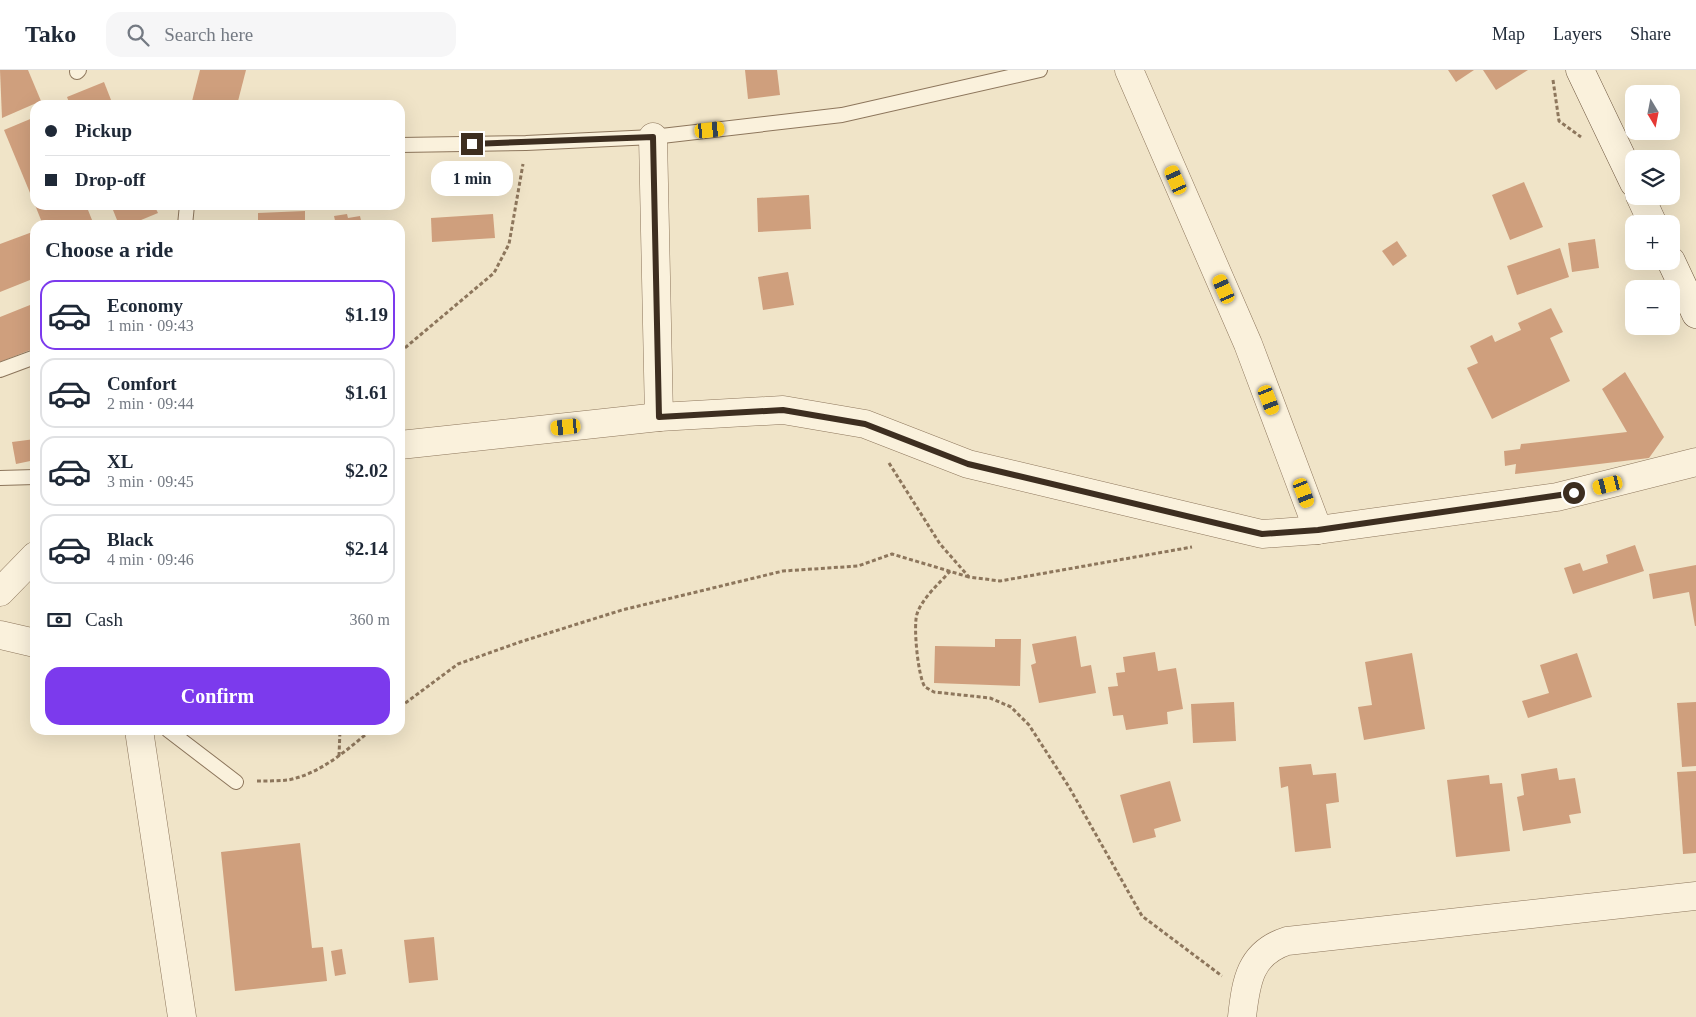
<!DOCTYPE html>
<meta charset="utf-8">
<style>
body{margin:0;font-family:"Times New Roman",serif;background:#f6f6f7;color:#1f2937;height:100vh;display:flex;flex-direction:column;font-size:19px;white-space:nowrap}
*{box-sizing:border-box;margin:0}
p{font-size:16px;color:#747a83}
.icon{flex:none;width:28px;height:28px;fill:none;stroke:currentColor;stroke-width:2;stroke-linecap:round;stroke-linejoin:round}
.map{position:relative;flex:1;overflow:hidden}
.drawer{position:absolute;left:30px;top:150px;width:375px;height:515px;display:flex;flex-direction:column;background:#fff;border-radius:15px;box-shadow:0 5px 20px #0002}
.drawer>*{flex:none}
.banner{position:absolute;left:30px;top:30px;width:375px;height:110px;border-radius:15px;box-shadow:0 5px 20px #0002;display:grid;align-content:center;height:110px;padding:0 15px;background:#fff}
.needle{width:32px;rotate:170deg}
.fabs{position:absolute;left:1625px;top:15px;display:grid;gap:10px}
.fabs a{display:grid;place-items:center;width:55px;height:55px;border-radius:10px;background:#fff;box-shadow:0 5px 20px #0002;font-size:25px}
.end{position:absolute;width:22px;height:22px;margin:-11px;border:6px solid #3d2e20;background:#fff;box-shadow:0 0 0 2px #fff}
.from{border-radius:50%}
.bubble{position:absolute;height:35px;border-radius:15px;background:#fff;box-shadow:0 5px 20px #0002;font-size:16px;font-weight:700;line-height:35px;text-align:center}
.car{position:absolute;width:15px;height:30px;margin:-15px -8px;border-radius:6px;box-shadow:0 0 4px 1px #0007;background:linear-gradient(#f5c518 24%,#345 0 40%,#f5c518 0 76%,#345 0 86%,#f5c518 0)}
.banner b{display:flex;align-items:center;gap:18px;height:48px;font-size:19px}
.banner b+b{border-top:1px solid #e0e1e3}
.banner i{width:12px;height:12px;background:#1f2937}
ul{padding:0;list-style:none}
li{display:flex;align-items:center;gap:15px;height:70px;margin:0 10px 8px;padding:0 5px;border:2px solid #e0e1e3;border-radius:15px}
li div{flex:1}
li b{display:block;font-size:19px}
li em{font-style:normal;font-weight:700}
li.selected{border-color:#7c3aed}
li>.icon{width:45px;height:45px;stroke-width:1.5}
h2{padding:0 15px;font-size:22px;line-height:60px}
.pay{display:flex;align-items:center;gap:12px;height:55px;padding:0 15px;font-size:19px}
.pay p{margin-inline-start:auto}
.cta{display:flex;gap:10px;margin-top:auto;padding:10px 15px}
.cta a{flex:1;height:58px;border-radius:15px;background:#7c3aed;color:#fff;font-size:20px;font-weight:700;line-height:58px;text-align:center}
header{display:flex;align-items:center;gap:30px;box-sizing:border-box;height:70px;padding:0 25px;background:#fff;border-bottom:1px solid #e0e1e3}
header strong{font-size:24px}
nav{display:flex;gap:28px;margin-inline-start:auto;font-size:18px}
.search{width:350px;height:45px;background:#f6f6f7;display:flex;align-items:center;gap:12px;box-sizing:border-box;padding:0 18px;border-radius:15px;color:#747a83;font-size:19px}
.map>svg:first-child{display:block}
</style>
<header>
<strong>Tako</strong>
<div class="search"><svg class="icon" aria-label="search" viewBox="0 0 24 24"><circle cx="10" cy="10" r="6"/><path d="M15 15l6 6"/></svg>Search here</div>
<nav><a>Map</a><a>Layers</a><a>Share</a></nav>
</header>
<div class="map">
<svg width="1696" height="947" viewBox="0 0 1696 947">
<rect width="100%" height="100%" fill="#f0e4c8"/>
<g fill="#cf9f7d">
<polygon points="0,0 28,0 41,31 2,48"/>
<polygon points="200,0 246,0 237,35 191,35"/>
<polygon points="745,0 777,0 780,25 748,29"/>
<polygon points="1448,0 1474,0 1456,12"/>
<polygon points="1483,0 1528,0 1496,20"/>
<polygon points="104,12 113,35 70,35 67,27"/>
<polygon points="35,47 35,135 4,60"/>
<polygon points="1524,112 1543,157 1510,170 1492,125"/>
<polygon points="809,125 811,159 758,162 757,128"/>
<polygon points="35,135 86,135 94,155 43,155"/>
<polygon points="111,135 154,135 158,143 129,155 119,155"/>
<polygon points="305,141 305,155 258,155 258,143"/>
<polygon points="347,144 348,148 360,146 362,155 336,155 334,146"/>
<polygon points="493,144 495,168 432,172 431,148"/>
<polygon points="35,161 35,208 0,222 0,174"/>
<polygon points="1595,169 1599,198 1572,202 1568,173"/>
<polygon points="1397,171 1407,186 1393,196 1382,181"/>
<polygon points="1560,178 1569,207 1517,225 1507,196"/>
<polygon points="788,202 794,235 763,240 758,207"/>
<polygon points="35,233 35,278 0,292 0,247"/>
<polygon points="1551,238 1563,262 1550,268 1570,311 1492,349 1467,298 1478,293 1470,276 1492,265 1495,272 1521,260 1518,253"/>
<polygon points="1625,302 1664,367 1649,388 1515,404 1516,394 1505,396 1504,381 1520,379 1521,374 1627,362 1602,319"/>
<polygon points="35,369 35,390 16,394 12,372"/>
<polygon points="1635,475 1644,501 1573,524 1564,498 1580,493 1583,501 1608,493 1606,485"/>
<polygon points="1696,495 1696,556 1695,556 1689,522 1653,529 1649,504"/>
<polygon points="1076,566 1081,597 1091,595 1096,623 1039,633 1031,595 1036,593 1032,574"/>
<polygon points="995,569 1021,569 1020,616 934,613 935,576 995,577"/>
<polygon points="1155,582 1158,601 1176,598 1183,639 1167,642 1168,654 1126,660 1123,645 1113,646 1108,617 1118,616 1116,603 1125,602 1123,587"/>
<polygon points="1412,583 1425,659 1364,670 1358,637 1372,635 1365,592"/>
<polygon points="1577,583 1592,627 1528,648 1522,631 1549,623 1540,595"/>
<polygon points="1234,632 1236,671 1193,673 1191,634"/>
<polygon points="1696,632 1696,696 1682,697 1677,633"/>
<polygon points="1311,694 1313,705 1336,703 1339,732 1326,734 1331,778 1295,782 1288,716 1281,718 1279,697"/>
<polygon points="1557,698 1559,710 1575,708 1581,743 1569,745 1571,753 1523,761 1517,727 1524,725 1521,704"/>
<polygon points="1696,701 1696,783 1683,784 1677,702"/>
<polygon points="1489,705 1490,714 1502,713 1510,781 1456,787 1447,710"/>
<polygon points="1170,711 1181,751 1154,759 1156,767 1133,773 1120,725"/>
<polygon points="300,773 312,878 323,877 327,911 235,921 221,782"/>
<polygon points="434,867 438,910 409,913 404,870"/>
<polygon points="342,879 346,904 335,906 331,881"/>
</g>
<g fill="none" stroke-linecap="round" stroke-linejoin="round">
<g stroke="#8d765c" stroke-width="16">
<g id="service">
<polyline points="77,2 79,0"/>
<polyline points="400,75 526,73 653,67 842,45 1040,0"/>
<polyline points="185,155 187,135"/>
<polyline points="0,300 35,287"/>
<polyline points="0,408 35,407"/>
<polyline points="168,660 236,712"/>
</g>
</g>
<g stroke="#8d765c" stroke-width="29">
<g id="minor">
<polyline points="1129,0 1248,274 1318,460"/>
<polyline points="653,67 659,347"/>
<polyline points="400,375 659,347 783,340 865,354 968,394 1262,464 1318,460 1557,427 1696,392"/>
<polyline points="0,522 35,486"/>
<polyline points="0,565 35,573"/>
<polyline points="139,660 182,947"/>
<path d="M1242,947C1246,911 1250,883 1287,871L1696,826"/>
</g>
</g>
<g stroke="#6f573f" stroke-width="29">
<g id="secondary">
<polyline points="1580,0 1634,113"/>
<polyline points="1640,126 1653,154"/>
<polyline points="1671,191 1696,244"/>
</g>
</g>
<g stroke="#8d765c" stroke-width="3" stroke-dasharray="4 2.5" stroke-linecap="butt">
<polyline points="1553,10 1559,51 1581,67"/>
<polyline points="400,282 494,203 509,174 523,94"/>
<polyline points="889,393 940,474 969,507 1000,511 1192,477"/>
<path d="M950,501C940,513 922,528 917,544C913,556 918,607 925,617L934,622L990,628L1011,637L1029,655L1069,717L1142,846L1222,906"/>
<polyline points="400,637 458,594 520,572 622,540 783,501 858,496 892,484 969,507"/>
<polyline points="339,686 340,660"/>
<path d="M257,711C267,711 278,711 288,710C320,704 347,680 371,660"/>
</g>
<use href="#service" stroke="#faf1dc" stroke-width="14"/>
<use href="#minor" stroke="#faf1dc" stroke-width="28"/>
<use href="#secondary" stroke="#faf1dc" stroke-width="28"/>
</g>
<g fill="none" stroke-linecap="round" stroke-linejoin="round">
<polyline stroke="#3d2e20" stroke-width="6" points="472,74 653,67 659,347 783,340 865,354 968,394 1262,464 1318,460 1574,423"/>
</g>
</svg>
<div class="fabs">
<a><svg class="needle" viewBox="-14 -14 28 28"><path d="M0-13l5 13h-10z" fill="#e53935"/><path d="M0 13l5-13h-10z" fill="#747a83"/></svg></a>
<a><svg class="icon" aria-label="layers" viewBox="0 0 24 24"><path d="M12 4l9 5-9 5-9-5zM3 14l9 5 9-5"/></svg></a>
<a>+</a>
<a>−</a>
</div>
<i class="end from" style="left:1574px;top:423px"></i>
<i class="end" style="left:472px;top:74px"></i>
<div class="bubble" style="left:431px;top:91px;width:82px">1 min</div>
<i class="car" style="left:710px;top:60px;rotate:84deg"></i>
<i class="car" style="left:1176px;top:110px;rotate:336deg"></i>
<i class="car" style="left:1224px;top:219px;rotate:336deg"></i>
<i class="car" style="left:1269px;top:330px;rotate:159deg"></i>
<i class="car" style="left:566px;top:357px;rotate:264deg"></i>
<i class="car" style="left:1608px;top:415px;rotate:256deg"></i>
<i class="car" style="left:1304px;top:423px;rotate:159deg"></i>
<div class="banner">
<b><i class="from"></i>Pickup</b>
<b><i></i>Drop-off</b>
</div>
<section class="drawer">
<h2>Choose a ride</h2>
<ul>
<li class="selected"><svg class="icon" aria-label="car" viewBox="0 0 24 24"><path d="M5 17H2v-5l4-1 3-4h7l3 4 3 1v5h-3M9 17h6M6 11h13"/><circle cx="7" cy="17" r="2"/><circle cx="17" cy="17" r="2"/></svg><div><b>Economy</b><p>1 min · 09:43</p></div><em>$1.19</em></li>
<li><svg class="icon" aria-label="car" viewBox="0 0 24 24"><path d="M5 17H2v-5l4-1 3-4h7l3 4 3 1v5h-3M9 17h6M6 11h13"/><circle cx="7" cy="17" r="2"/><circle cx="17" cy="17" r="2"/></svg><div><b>Comfort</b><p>2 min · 09:44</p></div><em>$1.61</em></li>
<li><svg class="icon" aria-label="car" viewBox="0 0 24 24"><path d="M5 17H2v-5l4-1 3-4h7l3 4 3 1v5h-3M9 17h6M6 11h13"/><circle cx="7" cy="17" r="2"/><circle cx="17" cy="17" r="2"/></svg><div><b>XL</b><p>3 min · 09:45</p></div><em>$2.02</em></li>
<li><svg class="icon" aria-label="car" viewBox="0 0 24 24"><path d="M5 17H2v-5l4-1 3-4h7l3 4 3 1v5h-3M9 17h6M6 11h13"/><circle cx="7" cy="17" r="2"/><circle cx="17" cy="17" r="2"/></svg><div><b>Black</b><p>4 min · 09:46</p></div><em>$2.14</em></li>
</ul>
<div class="pay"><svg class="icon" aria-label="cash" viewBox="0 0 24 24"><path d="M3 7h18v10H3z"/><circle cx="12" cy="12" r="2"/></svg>Cash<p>360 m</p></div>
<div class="cta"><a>Confirm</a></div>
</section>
</div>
